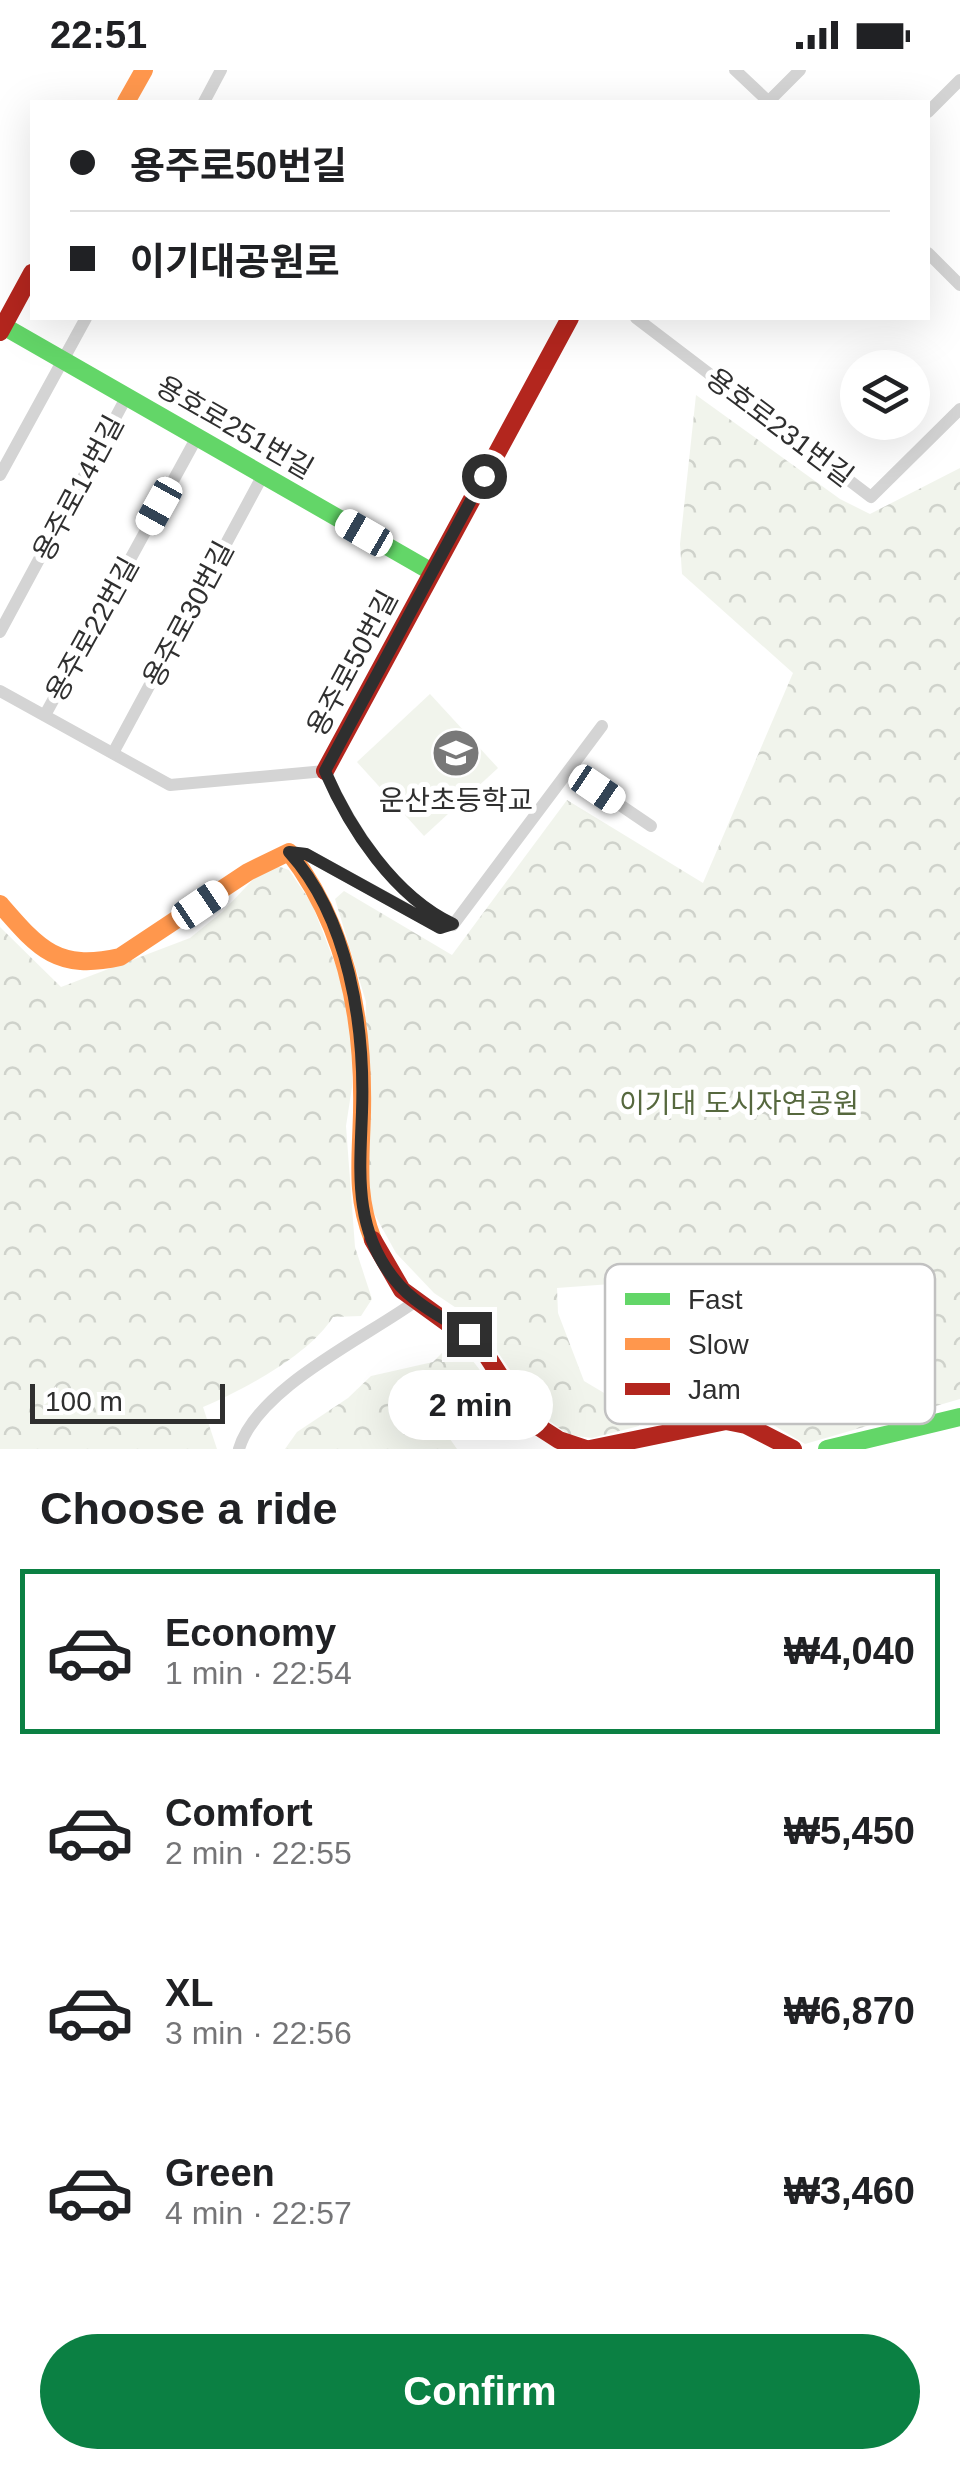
<!DOCTYPE html>
<meta charset="utf-8">
<style>
body{margin:0;font-family:Helvetica,"Noto Sans KR",sans-serif;background:#f2f2f2;color:#202124;height:100vh;display:flex;flex-direction:column;font-size:38px;white-space:nowrap}
*{box-sizing:border-box;margin:0}
p{font-size:32px;color:#757577}
.icon{flex:none;width:55px;height:55px;fill:none;stroke:currentColor;stroke-width:2;stroke-linecap:round;stroke-linejoin:round}
.map{position:relative;height:1379px;overflow:hidden}
.drawer{display:flex;flex-direction:column;background:#fff;flex:1}
.drawer>*{flex:none}
.guide{position:absolute;left:30px;top:30px;width:900px;height:220px;border-radius:0px;box-shadow:0 10px 40px #0002;display:grid;align-content:center;height:220px;padding:0 40px;background:#fff}
.tools{position:absolute;left:840px;top:280px;display:grid;gap:20px}
.tools a{display:grid;place-items:center;width:90px;height:90px;border-radius:50%;background:#fff;box-shadow:0 10px 40px #0002;font-size:50px}
.scale{position:absolute;left:30px;bottom:25px;width:195px;box-sizing:border-box;padding-left:10px;border:5px solid #2f2f2f;border-top:0;font-size:28px;line-height:35px;white-space:nowrap;color:#2f2f2f;-webkit-text-stroke:8px #fff;paint-order:stroke}
.end{position:absolute;width:45px;height:45px;margin:-22px;border:12px solid #2f2f2f;background:#fff;box-shadow:0 0 0 5px #fff}
.from{border-radius:50%}
.bubble{position:absolute;height:70px;border-radius:35px;background:#fff;box-shadow:0 10px 40px #0002;font-size:32px;font-weight:700;line-height:70px;text-align:center}
.car{position:absolute;width:30px;height:60px;margin:-30px -15px;border-radius:12px;box-shadow:0 0 8px 2px #0007;background:linear-gradient(#fff 24%,#345 0 40%,#fff 0 76%,#345 0 86%,#fff 0)}
.guide b{display:flex;align-items:center;gap:35px;height:95px;font-size:38px}
.guide b+b{border-top:2px solid #e0e0e0}
.guide i{width:25px;height:25px;background:#202124}
ul{padding:0;list-style:none}
li{display:flex;align-items:center;gap:30px;height:165px;margin:0 20px 15px;padding:0 20px;border:5px solid transparent;border-radius:0px}
li div{flex:1}
li b{display:block;font-size:38px}
li em{font-style:normal;font-weight:700}
li.active{border-color:#0b8043}
li>.icon{width:90px;height:90px;stroke-width:1.5}
h2{padding:0 40px;font-size:45px;line-height:120px}
.cta{display:flex;gap:20px;margin-top:auto;padding:20px 40px}
.cta a{flex:1;height:115px;border-radius:60px;background:#0b8043;color:#fff;font-size:40px;font-weight:700;line-height:115px;text-align:center}
.status{display:flex;justify-content:space-between;align-items:center;height:70px;padding:0 50px;background:#fff;direction:ltr}
.status svg{height:28px;fill:currentColor}
.map>svg:first-child{display:block}
</style>
<div class="status"><b>22:51</b><svg viewBox="0 0 49 12"><path d="M0 12V9h3v3zM5 12V6h3v6zM10 12V3h3v9zM15 12V0h3v12zM26 1h20v11H26zM47 4h2v5h-2z"/></svg></div>
<div class="map">
<svg width="960" height="1379" viewBox="0 0 960 1379">
<defs>
<pattern id="forest-crowns" width="20" height="18" patternUnits="userSpaceOnUse" patternTransform="scale(2.5)"><rect width="20" height="18" fill="#f1f4ec"/><path d="M2 6a3 3 0 1 1 6 0M12 15a3 3 0 1 1 6 0" fill="none" stroke="#cfd2cb"/></pattern>
</defs>
<rect width="100%" height="100%" fill="#fff"/>
<g fill="url(#forest-crowns)">
<polygon points="696,325 840,429 870,444 960,398 960,1329 805,1374 723,1325 665,1311 629,1231 611,1214 557,1218 558,1243 584,1311 636,1342 639,1356 592,1368 569,1365 541,1345 477,1252 434,1223 396,1183 371,1138 363,1106 366,932 335,829 344,821 452,885 567,730 703,813 793,603 682,504 680,474"/>
<path d="M269,793L289,800L312,834L353,940L352,1017L346,1056L355,1177L372,1229L361,1246L333,1247C310,1284 244,1320 203,1337L217,1379H0V857L61,917L190,868L222,842Z"/>
<polygon points="449,1276 466,1282 486,1308 485,1316 459,1317 443,1333 445,1362 457,1379 285,1379 297,1362 348,1328 371,1306 433,1292"/>
</g>
<polygon fill="#f1f4ec" points="430,624 498,698 424,766 357,692"/>
<g fill="none" stroke-linecap="round" stroke-linejoin="round">
<g stroke="#d4d4d4" stroke-width="12">
<polyline points="735,0 769,32"/>
<polyline points="204,32 221,0"/>
<polyline points="768,32 800,0"/>
<polyline points="928,42 960,10"/>
<polyline points="928,183 960,215"/>
<polyline points="636,248 871,427 960,339"/>
<polyline points="0,405 86,248"/>
<polyline points="0,562 127,326"/>
<path d="M0,621L170,715L325,701C351,759 394,826 453,855L602,656"/>
<polyline points="45,645 197,367"/>
<polyline points="113,683 263,405"/>
<polyline points="570,701 651,756"/>
<polyline points="289,782 306,784 441,858"/>
<path d="M239,1379C257,1318 365,1268 416,1231"/>
</g>
<g stroke="#63d668" stroke-width="18">
<polyline points="0,254 432,502"/>
<polyline points="827,1379 960,1347"/>
</g>
<g stroke="#ff974d" stroke-width="18">
<polyline points="126,32 144,0"/>
<path d="M0,834C39,879 57,901 120,887L248,802L289,782C347,857 364,949 362,1042C361,1089 355,1125 373,1170"/>
</g>
<g stroke="#b3261e" stroke-width="18">
<polyline points="0,262 32,203"/>
<polyline points="325,701 570,248"/>
<polyline points="373,1170 402,1220 482,1278 528,1350 559,1370 586,1379"/>
<polyline points="590,1379 726,1351 746,1355 793,1379"/>
</g>
</g>
<g fill="none" stroke-linecap="round" stroke-linejoin="round">
<path stroke="#2f2f2f" stroke-width="12" d="M469,1264C443,1248 414,1234 395,1210C353,1159 360,1101 362,1042C365,956 349,848 289,782L306,784L440,858L453,854C394,826 350,759 325,701L484,406"/>
</g>
<defs>
<g id="school-disc" transform="scale(2.5)"><circle r="9.5" fill="#787878" stroke="#fff"/><path d="M0-5L7-2L0 1L-7-2ZM-4 1L0 2.5L4 1V4Q0 6-4 4Z" fill="#fff"/></g>
</defs>
<g fill-rule="evenodd">
<use href="#school-disc" x="456" y="683"/>
</g>
<g text-anchor="middle" stroke-width="10" stroke-linejoin="round" paint-order="stroke">
<g font-size="28" fill="#2f2f2f" stroke="#fff">
<text transform="translate(235 357) rotate(30)" y="10">용호로251번길</text>
<text transform="translate(780 357) rotate(37)" y="10">용호로231번길</text>
<text transform="translate(78 418) rotate(-62)" y="10">용주로14번길</text>
<text transform="translate(188 544) rotate(-62)" y="10">용주로30번길</text>
<text transform="translate(92 559) rotate(-61)" y="10">용주로22번길</text>
<text transform="translate(352 593) rotate(-62)" y="10">용주로50번길</text>
</g>
<g font-size="28" fill="#2f2f2f" stroke="#fff">
<text x="456" y="740">운산초등학교</text>
</g>
<g font-size="28" fill="#56683e" stroke="#fff">
<text x="739" y="1043">이기대 도시자연공원</text>
</g>
</g>
<rect x="605" y="1194" width="330" height="160" rx="15" fill="#fff" stroke="#c1c1c1" stroke-width="2.5"/>
<rect x="625" y="1223" width="45" height="12" fill="#63d668"/>
<rect x="625" y="1268" width="45" height="12" fill="#ff974d"/>
<rect x="625" y="1313" width="45" height="12" fill="#b3261e"/>
<g font-size="28" fill="#2f2f2f">
<text x="688" y="1239">Fast</text>
<text x="688" y="1284">Slow</text>
<text x="688" y="1329">Jam</text>
</g>
</svg>
<div class="tools">
<a><svg class="icon" aria-label="layers" viewBox="0 0 24 24"><path d="M12 4l9 5-9 5-9-5zM3 14l9 5 9-5"/></svg></a>
</div>
<div class="scale">100 m</div>
<i class="end from" style="left:484px;top:406px"></i>
<i class="end" style="left:469px;top:1264px"></i>
<div class="bubble" style="left:388px;top:1300px;width:165px">2 min</div>
<i class="car" style="left:159px;top:436px;rotate:209deg"></i>
<i class="car" style="left:364px;top:463px;rotate:300deg"></i>
<i class="car" style="left:597px;top:719px;rotate:124deg"></i>
<i class="car" style="left:200px;top:835px;rotate:56deg"></i>
<div class="guide">
<b><i class="from"></i>용주로50번길</b>
<b><i></i>이기대공원로</b>
</div>
</div>
<section class="drawer">
<h2>Choose a ride</h2>
<ul>
<li class="active"><svg class="icon" aria-label="car" viewBox="0 0 24 24"><path d="M5 17H2v-5l4-1 3-4h7l3 4 3 1v5h-3M9 17h6M6 11h13"/><circle cx="7" cy="17" r="2"/><circle cx="17" cy="17" r="2"/></svg><div><b>Economy</b><p>1 min · 22:54</p></div><em>₩4,040</em></li>
<li><svg class="icon" aria-label="car" viewBox="0 0 24 24"><path d="M5 17H2v-5l4-1 3-4h7l3 4 3 1v5h-3M9 17h6M6 11h13"/><circle cx="7" cy="17" r="2"/><circle cx="17" cy="17" r="2"/></svg><div><b>Comfort</b><p>2 min · 22:55</p></div><em>₩5,450</em></li>
<li><svg class="icon" aria-label="car" viewBox="0 0 24 24"><path d="M5 17H2v-5l4-1 3-4h7l3 4 3 1v5h-3M9 17h6M6 11h13"/><circle cx="7" cy="17" r="2"/><circle cx="17" cy="17" r="2"/></svg><div><b>XL</b><p>3 min · 22:56</p></div><em>₩6,870</em></li>
<li><svg class="icon" aria-label="car" viewBox="0 0 24 24"><path d="M5 17H2v-5l4-1 3-4h7l3 4 3 1v5h-3M9 17h6M6 11h13"/><circle cx="7" cy="17" r="2"/><circle cx="17" cy="17" r="2"/></svg><div><b>Green</b><p>4 min · 22:57</p></div><em>₩3,460</em></li>
</ul>
<div class="cta"><a>Confirm</a></div>
</section>
